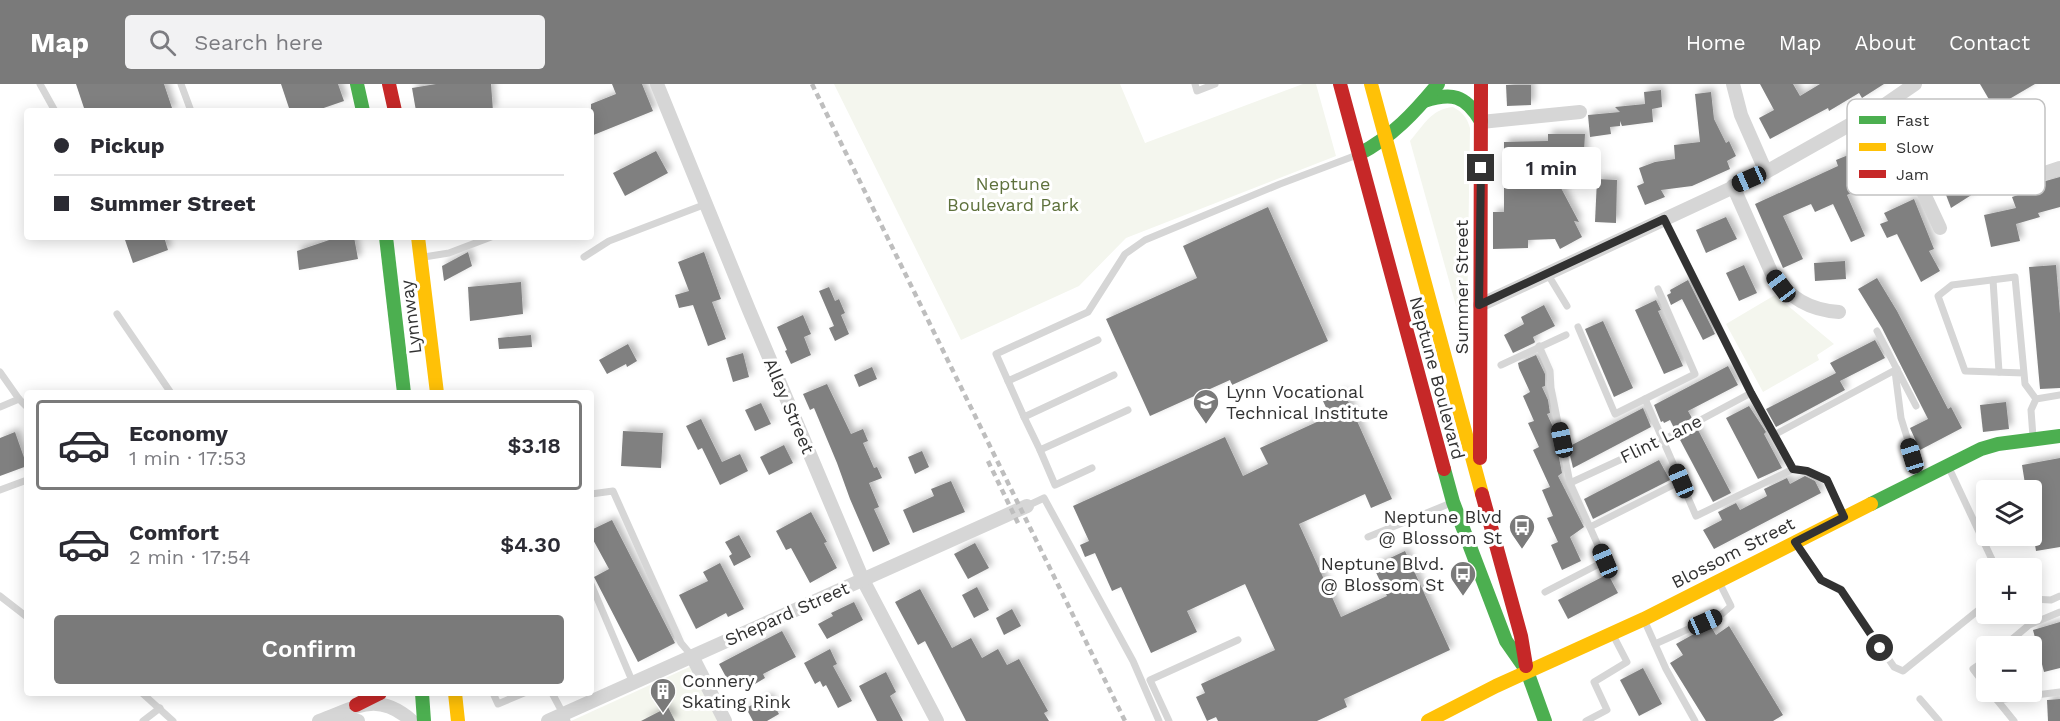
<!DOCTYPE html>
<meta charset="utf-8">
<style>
body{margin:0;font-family:"Work Sans",sans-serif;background:#f2f2f3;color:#2b2b33;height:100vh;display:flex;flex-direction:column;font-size:22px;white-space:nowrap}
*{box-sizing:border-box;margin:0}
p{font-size:20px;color:#7c7c81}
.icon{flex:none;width:33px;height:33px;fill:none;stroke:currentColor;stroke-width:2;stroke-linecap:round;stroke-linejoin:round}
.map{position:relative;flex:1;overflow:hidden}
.side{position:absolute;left:24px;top:306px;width:570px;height:306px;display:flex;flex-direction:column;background:#fff;border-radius:6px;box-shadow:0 3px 15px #0003}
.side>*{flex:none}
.top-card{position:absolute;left:24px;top:24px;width:570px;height:132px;border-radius:6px;box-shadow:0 3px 15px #0003;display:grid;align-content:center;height:132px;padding:0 30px;background:#fff}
.buttons{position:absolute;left:1976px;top:396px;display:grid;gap:12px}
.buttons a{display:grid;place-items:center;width:66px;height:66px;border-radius:6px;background:#fff;box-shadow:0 3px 15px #0003;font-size:30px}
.end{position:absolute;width:27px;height:27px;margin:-14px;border:8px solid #323232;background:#fff;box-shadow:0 0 0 3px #fff}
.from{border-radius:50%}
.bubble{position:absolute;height:42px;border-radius:6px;background:#fff;box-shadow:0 3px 15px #0003;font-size:20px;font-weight:600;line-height:42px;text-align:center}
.car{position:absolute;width:18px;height:36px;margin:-18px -9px;border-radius:8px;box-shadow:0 0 4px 2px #0007;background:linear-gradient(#222 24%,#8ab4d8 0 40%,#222 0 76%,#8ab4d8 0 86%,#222 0)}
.top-card b{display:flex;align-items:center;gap:21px;height:57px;font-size:22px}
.top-card b+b{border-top:2px solid #e1e1e2}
.top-card i{width:15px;height:15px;background:#2b2b33}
ul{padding:10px 0 0;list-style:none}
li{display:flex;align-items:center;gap:18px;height:90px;margin:0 12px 9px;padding:0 18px;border:3px solid transparent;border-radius:6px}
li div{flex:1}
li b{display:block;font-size:22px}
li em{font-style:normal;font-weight:600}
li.current{border-color:#7a7a7a}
li>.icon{width:54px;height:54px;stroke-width:1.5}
.button{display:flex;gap:12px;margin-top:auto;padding:12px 30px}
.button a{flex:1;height:69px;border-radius:6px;background:#7a7a7a;color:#fff;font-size:24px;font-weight:600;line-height:69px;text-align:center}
header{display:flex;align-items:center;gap:36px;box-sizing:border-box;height:84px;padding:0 30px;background:#7a7a7a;color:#fff}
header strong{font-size:28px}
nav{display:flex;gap:33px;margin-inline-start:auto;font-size:21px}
.search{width:420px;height:54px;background:#f2f2f3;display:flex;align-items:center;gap:15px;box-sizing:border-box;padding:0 21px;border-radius:6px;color:#7c7c81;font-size:22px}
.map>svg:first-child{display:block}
</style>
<header>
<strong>Map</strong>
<div class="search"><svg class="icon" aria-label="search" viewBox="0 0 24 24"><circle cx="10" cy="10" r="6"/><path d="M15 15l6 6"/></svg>Search here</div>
<nav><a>Home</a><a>Map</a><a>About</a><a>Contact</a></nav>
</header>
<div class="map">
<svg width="2060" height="637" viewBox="0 0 2060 637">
<defs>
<filter id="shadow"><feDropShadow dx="4" dy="-4" stdDeviation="3" flood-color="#0004"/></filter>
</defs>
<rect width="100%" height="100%" fill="#fff"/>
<g fill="#f4f6ee">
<polygon points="834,0 1120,0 1145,59 1303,0 1316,0 1336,72 1126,154 1079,202 961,256"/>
<path d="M1453,23C1462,28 1467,33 1470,44L1467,236H1460L1410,57C1424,41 1431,25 1453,23Z"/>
<polygon points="1775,211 1834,260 1817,271 1819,276 1763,308 1726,240"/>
<polygon points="696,580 720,637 571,637"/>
</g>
<g fill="#808080" filter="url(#shadow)">
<polygon points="76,0 164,0 173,27 85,27"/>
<polygon points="281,0 338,0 344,17 315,27 290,27"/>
<polygon points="436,0 491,0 493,27 416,27 412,4"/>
<polygon points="612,0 642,0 653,27 591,52 591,20 616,10"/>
<polygon points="1760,0 1793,0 1800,12 1820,0 1884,0 1862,14 1859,9 1829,27 1828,24 1770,55 1759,34 1774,26"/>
<polygon points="1980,0 2035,0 1994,24"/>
<polygon points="1506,1 1531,1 1531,21 1507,22"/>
<polygon points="1661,6 1662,23 1652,25 1653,38 1622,42 1620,37 1620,42 1610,43 1611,50 1590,53 1588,31 1620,28 1615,23 1645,20 1644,8"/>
<polygon points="1711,8 1714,35 1726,59 1729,57 1736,72 1727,77 1730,85 1692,102 1661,106 1665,113 1645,121 1637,102 1644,99 1639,84 1655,78 1675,75 1674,61 1700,58 1695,10"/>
<polygon points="1548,50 1585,50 1583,86 1573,85 1573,104 1561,104 1579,138 1574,137 1582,153 1560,165 1555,155 1528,156 1528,164 1493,165 1493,128 1504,128 1504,58 1548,57"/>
<polygon points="1888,55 1902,85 1847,111 1865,152 1851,158 1833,120 1815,128 1811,120 1783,132 1803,175 1783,184 1755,120 1838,82 1836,76"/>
<polygon points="656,67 668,89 625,112 613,89"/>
<polygon points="1962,81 1973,110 1951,124 1938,90"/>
<polygon points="2060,93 2060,123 2038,129 2040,133 2016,140 2020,157 1991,163 1984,131 2016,124 2012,113 2044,102 2042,98"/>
<polygon points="1597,95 1617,96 1616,139 1595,138"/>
<polygon points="1914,115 1934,165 1929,167 1940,187 1921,198 1897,150 1887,154 1880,140 1888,137 1884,129"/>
<polygon points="1268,123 1328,257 1232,301 1230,296 1150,332 1106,235 1197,194 1183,162"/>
<polygon points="1726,133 1737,155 1706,169 1696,146"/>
<polygon points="124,153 164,153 168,166 133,179"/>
<polygon points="338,153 354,153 358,175 299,186 297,167"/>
<polygon points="468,168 472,182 444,197 442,182"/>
<polygon points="704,168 721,215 712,218 726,255 708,262 693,221 679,224 675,211 689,207 678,178"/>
<polygon points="1845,177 1846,195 1815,197 1814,179"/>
<polygon points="1744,181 1757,209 1739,217 1726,189"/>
<polygon points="2056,181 2060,230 2060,304 2040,305 2029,183"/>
<polygon points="1877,194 1897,227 1948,325 1951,323 1962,344 1920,366 1910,344 1928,335 1882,244 1858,205"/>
<polygon points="1688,196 1715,250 1703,256 1682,215 1671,221 1667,211 1671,209 1670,206"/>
<polygon points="521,198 523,230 470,237 468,203"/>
<polygon points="829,203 835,217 839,215 845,229 841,231 849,250 835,257 829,244 834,242 819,207"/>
<polygon points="1656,216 1661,226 1658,227 1683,282 1664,290 1635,226"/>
<polygon points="1544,221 1555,242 1533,253 1535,258 1534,259 1513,269 1504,251 1524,240 1521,233"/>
<polygon points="803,231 811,250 804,253 811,271 791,280 785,267 787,266 777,243"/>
<polygon points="1603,237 1633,304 1614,313 1585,245"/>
<polygon points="531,251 532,263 499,265 498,254"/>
<polygon points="1875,256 1885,274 1840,297 1845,306 1776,343 1766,325 1836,289 1830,279"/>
<polygon points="628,260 637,277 627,283 626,280 607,290 599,276"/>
<polygon points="743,269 749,293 733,298 726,274"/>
<polygon points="1536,271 1545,290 1545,302 1542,303 1548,316 1550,329 1547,330 1553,343 1562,389 1558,392 1584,443 1570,453 1581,477 1562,486 1551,461 1558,458 1547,434 1553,432 1542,406 1550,403 1533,366 1539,363 1528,339 1534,337 1523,312 1530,308 1519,284 1518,279"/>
<polygon points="1728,282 1738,301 1688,327 1692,334 1674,344 1670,336 1664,339 1663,337 1661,338 1654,321"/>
<polygon points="872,283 877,295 859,303 854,291"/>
<polygon points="827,300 851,350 863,345 868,357 863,359 874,384 877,383 882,394 869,399 879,423 874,425 890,460 873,468 850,415 837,379 814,324 810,326 803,310"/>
<polygon points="1344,308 1392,415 1371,424 1365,410 1299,440 1341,533 1387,512 1373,482 1405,467 1450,566 1344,615 1347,623 1317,637 1218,637 1216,633 1207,637 1196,613 1205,609 1201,600 1275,566 1245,500 1187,527 1197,548 1151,569 1121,503 1112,507 1095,469 1085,473 1080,461 1089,457 1073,422 1225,353 1243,392 1268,380 1260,364 1330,332 1323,317"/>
<polygon points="2006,318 2009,345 1983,348 1980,321"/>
<polygon points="761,319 771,340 755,347 745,326"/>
<polygon points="1749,322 1766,348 1764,350 1782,384 1758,395 1726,334"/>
<polygon points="1643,324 1651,343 1573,384 1568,363"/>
<polygon points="701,335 722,378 740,370 748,387 720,401 702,364 698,366 686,342"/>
<polygon points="1697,344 1731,409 1713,418 1679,354"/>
<polygon points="623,347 663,349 661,384 621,382"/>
<polygon points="15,348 27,382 0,392 0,354"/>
<polygon points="784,361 793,379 769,391 760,373"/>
<polygon points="922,367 929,383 915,390 908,373"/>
<polygon points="2060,374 2060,463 2036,467 2031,436 2031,406 2026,406 2022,381"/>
<polygon points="1659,376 1670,396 1593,435 1584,415"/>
<polygon points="1805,392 1815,397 1821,409 1714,465 1703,446 1722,436 1718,428 1736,419 1740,426 1767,412 1764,405 1787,394 1790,400"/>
<polygon points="951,397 965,428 913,449 903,426 934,412 931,405"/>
<polygon points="811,428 827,458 824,459 837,484 810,499 791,464 786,466 776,447"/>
<polygon points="612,436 675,559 638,578 594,493 609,485 591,452 591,446"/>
<polygon points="739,451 751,473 734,482 729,472 732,470 725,458"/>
<polygon points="975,459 989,484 968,495 954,470"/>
<polygon points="720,479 744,525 728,533 726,529 696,545 679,511 708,497 703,488"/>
<polygon points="1608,490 1618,509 1568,535 1558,516"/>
<polygon points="977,503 989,526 974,534 962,511"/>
<polygon points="920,505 952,564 971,554 982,574 998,565 1007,581 1019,575 1048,627 1044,629 1049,637 966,637 925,557 918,561 895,518"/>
<polygon points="854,518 863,536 827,555 818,540 833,532 831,529"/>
<polygon points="1012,525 1021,542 1004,551 996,534"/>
<polygon points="2060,538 2060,584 2044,588 2033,546"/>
<polygon points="1710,541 1716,551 1729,542 1783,631 1773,637 1706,637 1670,579 1683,571 1676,560"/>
<polygon points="782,547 796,573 763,590 765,594 755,600 751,593 732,604 719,580"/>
<polygon points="830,565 837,580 833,582 852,617 838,624 826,601 823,603 820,597 815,600 804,579"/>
<polygon points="1643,584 1662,620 1639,632 1620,596"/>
<polygon points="886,588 896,608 890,612 903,637 877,637 859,602"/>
<polygon points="769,612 779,630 767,637 753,637 746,624"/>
<polygon points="2060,615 2060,637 2048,637 2047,616"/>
<polygon points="668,623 675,637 641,637"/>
</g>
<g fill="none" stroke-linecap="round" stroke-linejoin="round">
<g stroke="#d6d6d6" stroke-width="7">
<polyline points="40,0 55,27"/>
<polyline points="181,0 191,27"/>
<polyline points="1195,0 1197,7 1215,0"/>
<polyline points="1664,135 1751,309 1793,385"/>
<polyline points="424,173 449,169 491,153"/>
<polyline points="584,173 609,157 706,120"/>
<polyline points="1547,189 1567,222"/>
<polyline points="1993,196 1999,288"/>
<polyline points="117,230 171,309"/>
<polyline points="1578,243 1615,330 1695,290 1658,205"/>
<polyline points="1877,247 1916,322"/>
<polyline points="1098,256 1008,297 996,270 1088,228 1125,170 1145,156 1280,100 1357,71"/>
<polyline points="1539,262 1550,287 1551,304 1570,399 1605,477 1545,508"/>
<polyline points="1501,281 1566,251"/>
<polyline points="1895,287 1901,334 1919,392"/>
<polyline points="0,288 19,315 27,323"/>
<polyline points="2024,289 1965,287 1938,212 1952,201 2015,193 2024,289 2025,300 2036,315"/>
<polyline points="1008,297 1024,333 1114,291"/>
<polyline points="1645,315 1696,432 1793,385"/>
<polyline points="0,323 19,315"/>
<polyline points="1024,333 1040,366 1128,326"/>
<polyline points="1774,351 1897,285"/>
<polyline points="2033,353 2031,326 2036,315 2060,311"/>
<polyline points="1040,366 1055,401 1092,384"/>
<polyline points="1949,384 1996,484"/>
<polyline points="1793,385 1807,387 1827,396 1843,431"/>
<polyline points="1570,399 1663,356 1751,309"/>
<polyline points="0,406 27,396"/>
<polyline points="591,410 613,407 681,559 692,572"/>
<polyline points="1027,422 1044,414 1133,577 1159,637"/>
<polyline points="1590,443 1681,397"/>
<polyline points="1368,453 1451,419"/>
<polyline points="1797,460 1821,496 1841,505 1894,583 1903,587 1986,520"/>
<polyline points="591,500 633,599"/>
<polyline points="0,512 27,533"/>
<polyline points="2031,515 2051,516 2060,512"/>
<polyline points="1645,538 1666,585 1695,637"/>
<polyline points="1655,560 1722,530 1731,522 1719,498"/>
<polyline points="2004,562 2029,541 2060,528"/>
<polyline points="1986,576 1973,585 1986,602"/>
<polyline points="1991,608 1997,616 2060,608"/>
<polyline points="142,609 173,637"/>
<polyline points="493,609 498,620 524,609"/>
<polyline points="552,609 567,637"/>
<polyline points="1920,615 1939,637"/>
<polyline points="1997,616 2014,637"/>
<polyline points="143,637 160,624"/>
<polyline points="1169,637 1150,596 1238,556"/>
<polyline points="1586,637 1607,626 1594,598 1627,578 1613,551"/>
</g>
<g stroke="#d6d6d6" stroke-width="14">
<polyline points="657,0 749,226 863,496 937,637"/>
<polyline points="1733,0 1741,31 1766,88"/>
<polyline points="1883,22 1940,144"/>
<polyline points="1481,38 1580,28"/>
<polyline points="2045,89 2060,84"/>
<path d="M1733,102L1772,190C1790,214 1809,226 1839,228"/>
<polyline points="1480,221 1766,88 1883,22 1915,0"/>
<polyline points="692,572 725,637"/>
<polyline points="332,633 358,637"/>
<path d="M319,637C356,624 376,606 412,637"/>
<polyline points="548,637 1027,422"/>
</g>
<g stroke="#4caf50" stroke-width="14">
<polyline points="357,0 363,27"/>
<path d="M1424,17C1452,8 1465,11 1481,37"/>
<path d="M1359,70C1392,53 1415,28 1438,0"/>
<polyline points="386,153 404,309"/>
<polyline points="1444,385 1453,418 1506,557 1527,587 1545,637"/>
<polyline points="1871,420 1981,365 1998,360 2060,352"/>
<polyline points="422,609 424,637"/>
</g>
<g stroke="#ffc107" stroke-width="14">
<polyline points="1371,0 1482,410"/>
<polyline points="418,153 437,309"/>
<polyline points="455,609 458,637"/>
<polyline points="1428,637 1496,602 1644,535 1871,420"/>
</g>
<g stroke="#c62828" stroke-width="14">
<polyline points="389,0 395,27"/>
<polyline points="1340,0 1444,385"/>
<polyline points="1480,374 1481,0"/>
<polyline points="1482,410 1521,552 1526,582"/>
<polyline points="356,621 380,609"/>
</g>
<g stroke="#bebebe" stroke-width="4.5" stroke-dasharray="6 4.5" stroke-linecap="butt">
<polyline points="812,0 1125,637"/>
<polyline points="988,377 1018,439"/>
</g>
</g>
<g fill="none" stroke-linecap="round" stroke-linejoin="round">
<polyline stroke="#323232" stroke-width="8" points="1481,84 1479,221 1664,135 1751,309 1793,385 1807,387 1827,396 1844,433 1795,458 1821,496 1841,506 1880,564"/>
</g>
<defs>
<g id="school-pin" transform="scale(1.35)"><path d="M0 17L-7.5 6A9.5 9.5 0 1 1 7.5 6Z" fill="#7a7a7a" stroke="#fff"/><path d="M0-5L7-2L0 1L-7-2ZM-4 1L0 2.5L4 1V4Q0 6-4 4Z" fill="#fff"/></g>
<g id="bus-pin" transform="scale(1.35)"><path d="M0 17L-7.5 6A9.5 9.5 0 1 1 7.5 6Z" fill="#7a7a7a" stroke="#fff"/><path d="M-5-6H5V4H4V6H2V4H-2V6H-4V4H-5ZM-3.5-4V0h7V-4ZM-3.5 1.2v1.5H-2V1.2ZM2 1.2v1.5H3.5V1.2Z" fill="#fff"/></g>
<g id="building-pin" transform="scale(1.35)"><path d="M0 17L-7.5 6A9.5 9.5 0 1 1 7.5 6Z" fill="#7a7a7a" stroke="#fff"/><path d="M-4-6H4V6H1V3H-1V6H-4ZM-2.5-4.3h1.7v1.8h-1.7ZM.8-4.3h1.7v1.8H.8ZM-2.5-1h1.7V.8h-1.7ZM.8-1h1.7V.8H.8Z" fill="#fff"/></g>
</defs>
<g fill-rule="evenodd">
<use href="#school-pin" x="1206" y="318"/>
<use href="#bus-pin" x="1522" y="443"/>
<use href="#bus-pin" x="1463" y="490"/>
<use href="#building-pin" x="663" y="607"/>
</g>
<g text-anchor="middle" stroke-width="6" stroke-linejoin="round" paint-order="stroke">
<g font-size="18" fill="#5e713c" stroke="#fff">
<text x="1013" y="106">Neptune<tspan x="1013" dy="21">Boulevard Park</tspan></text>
</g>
<g font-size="18" fill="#323232" stroke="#fff">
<text transform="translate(1462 203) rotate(-90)" y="6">Summer Street</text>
<text transform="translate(411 233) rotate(-97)" y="6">Lynnway</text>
<text transform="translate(1437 294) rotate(75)" y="6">Neptune Boulevard</text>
<text transform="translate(789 322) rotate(67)" y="6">Alley Street</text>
<text transform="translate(1661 355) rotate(-26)" y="6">Flint Lane</text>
<text transform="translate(1733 469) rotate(-27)" y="6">Blossom Street</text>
<text transform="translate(787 530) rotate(-24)" y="6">Shepard Street</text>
</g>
<g font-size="18" fill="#323232" stroke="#fff" text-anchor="start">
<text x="1226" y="314">Lynn Vocational<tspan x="1226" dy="21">Technical Institute</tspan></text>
<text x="1502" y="439" text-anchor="end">Neptune Blvd<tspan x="1502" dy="21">@ Blossom St</tspan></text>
<text x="1444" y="486" text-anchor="end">Neptune Blvd.<tspan x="1444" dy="21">@ Blossom St</tspan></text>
<text x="682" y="603">Connery<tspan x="682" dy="21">Skating Rink</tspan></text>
</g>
</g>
<rect x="1847" y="15" width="198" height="96" rx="9" fill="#fff" stroke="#c2c2c2" stroke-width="1.5"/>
<rect x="1859" y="32" width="27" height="8" fill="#4caf50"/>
<rect x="1859" y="59" width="27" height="8" fill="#ffc107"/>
<rect x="1859" y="86" width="27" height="8" fill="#c62828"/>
<g font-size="16" fill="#323232">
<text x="1896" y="42">Fast</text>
<text x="1896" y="69">Slow</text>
<text x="1896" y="96">Jam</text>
</g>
</svg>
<div class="buttons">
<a><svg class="icon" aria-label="layers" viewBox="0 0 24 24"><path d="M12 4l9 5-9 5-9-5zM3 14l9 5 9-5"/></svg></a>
<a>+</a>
<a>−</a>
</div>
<i class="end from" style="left:1880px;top:564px"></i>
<i class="end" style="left:1481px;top:84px"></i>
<div class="bubble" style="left:1502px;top:63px;width:99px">1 min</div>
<i class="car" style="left:1749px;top:95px;rotate:246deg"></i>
<i class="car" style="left:1781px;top:202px;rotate:323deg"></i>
<i class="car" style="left:1562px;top:356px;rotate:348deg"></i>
<i class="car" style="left:1912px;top:372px;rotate:343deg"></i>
<i class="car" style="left:1681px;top:397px;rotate:337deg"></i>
<i class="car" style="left:1605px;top:477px;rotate:337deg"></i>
<i class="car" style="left:1705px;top:538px;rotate:66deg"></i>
<div class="top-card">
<b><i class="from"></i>Pickup</b>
<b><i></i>Summer Street</b>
</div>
<section class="side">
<ul>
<li class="current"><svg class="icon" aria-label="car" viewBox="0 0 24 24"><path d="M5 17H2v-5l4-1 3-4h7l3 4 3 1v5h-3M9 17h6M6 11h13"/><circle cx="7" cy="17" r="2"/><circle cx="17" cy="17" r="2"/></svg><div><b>Economy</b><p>1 min · 17:53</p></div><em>$3.18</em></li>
<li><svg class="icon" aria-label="car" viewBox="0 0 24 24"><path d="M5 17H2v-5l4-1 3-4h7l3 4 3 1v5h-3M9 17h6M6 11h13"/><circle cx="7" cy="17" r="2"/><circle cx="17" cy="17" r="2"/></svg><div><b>Comfort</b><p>2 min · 17:54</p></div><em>$4.30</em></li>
</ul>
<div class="button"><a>Confirm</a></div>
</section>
</div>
